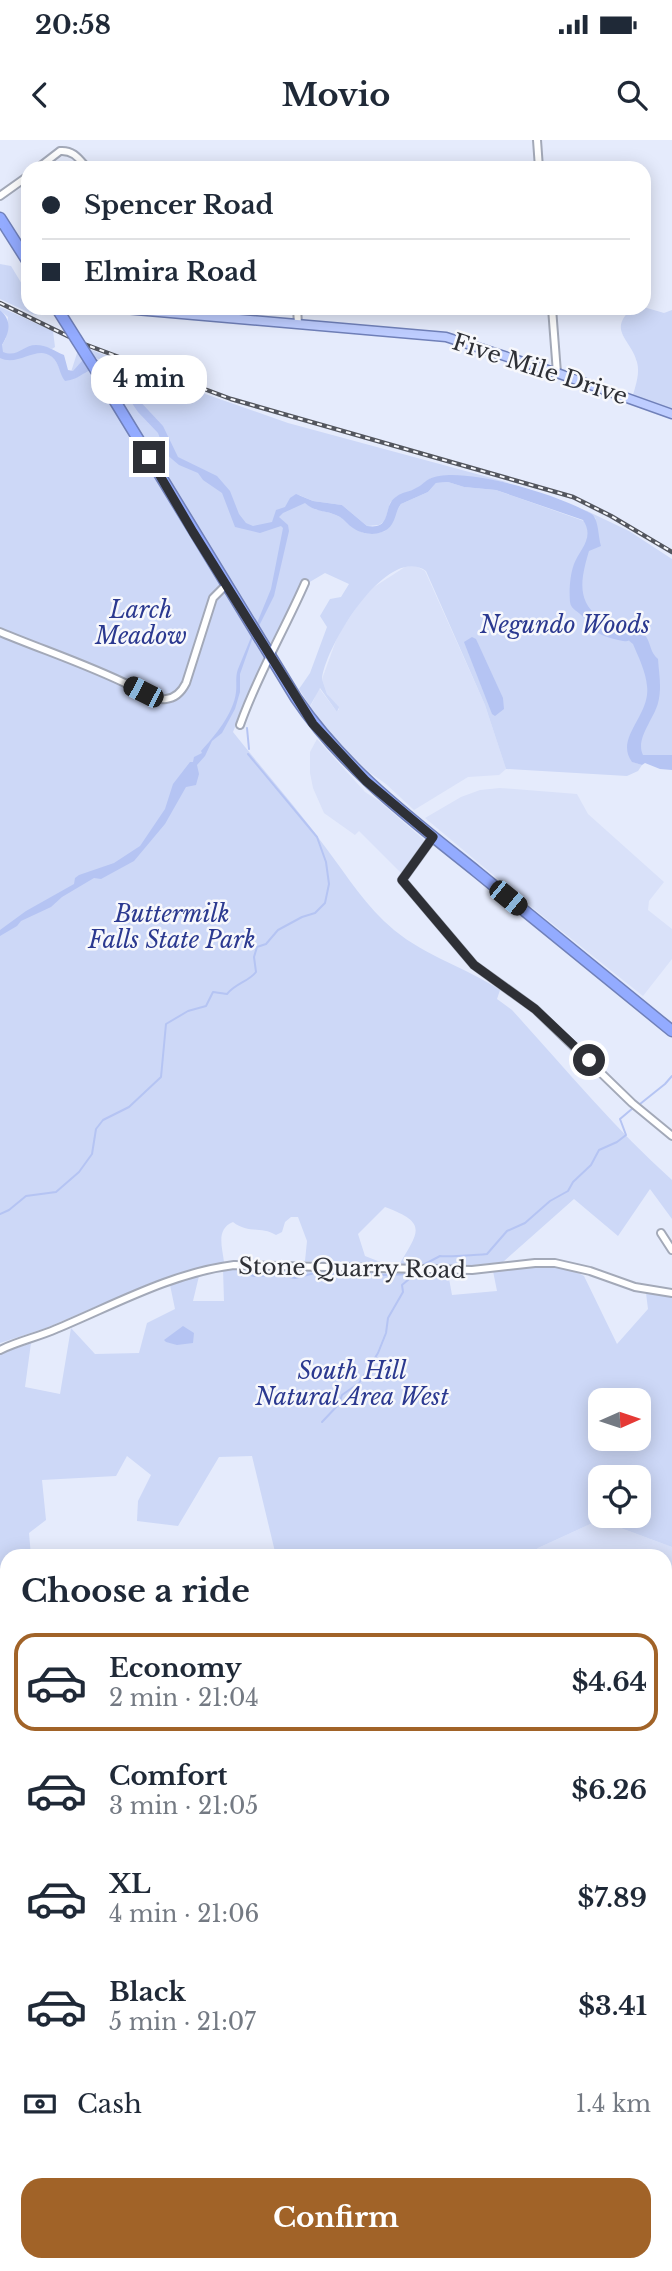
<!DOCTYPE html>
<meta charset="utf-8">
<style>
body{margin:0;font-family:"Libre Baskerville",serif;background:#f6f6f7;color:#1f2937;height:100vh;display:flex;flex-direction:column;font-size:26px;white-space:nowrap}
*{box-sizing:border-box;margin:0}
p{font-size:23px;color:#747a83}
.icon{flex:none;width:38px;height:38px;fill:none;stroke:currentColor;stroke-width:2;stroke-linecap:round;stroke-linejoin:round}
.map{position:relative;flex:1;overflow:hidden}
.side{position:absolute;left:0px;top:1409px;width:672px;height:723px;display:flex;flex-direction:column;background:#fff;border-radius:21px 21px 0 0;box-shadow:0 4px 18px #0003}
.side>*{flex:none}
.hud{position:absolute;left:21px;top:21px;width:630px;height:154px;border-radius:21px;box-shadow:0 4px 18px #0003;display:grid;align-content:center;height:154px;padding:0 21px;background:#fff}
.needle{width:46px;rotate:87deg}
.tools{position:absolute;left:588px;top:1248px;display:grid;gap:14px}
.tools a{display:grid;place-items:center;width:63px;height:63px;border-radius:14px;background:#fff;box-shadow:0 4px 18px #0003;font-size:35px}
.end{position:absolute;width:32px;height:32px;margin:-16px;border:9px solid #2e3036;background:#fff;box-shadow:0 0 0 4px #fff}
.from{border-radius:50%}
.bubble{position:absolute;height:49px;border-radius:21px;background:#fff;box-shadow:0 4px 18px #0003;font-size:23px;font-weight:800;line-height:49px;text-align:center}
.car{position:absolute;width:21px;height:42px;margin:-21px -10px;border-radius:9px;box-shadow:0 0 5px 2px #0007;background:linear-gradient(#222 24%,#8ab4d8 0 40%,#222 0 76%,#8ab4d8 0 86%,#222 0)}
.hud b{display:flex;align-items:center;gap:24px;height:66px;font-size:26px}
.hud b+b{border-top:2px solid #e0e1e3}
.hud i{width:18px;height:18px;background:#1f2937}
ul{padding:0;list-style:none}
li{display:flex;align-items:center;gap:21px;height:98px;margin:0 14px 10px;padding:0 7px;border:4px solid transparent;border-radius:21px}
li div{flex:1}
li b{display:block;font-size:26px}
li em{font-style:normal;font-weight:800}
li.active{border-color:#a16328}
li>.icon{width:63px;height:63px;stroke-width:1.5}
h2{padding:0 21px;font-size:32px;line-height:84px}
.pay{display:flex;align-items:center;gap:18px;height:77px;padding:0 21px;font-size:26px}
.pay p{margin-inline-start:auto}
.action{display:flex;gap:14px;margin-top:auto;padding:14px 21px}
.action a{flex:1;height:80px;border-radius:21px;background:#a16328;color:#fff;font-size:28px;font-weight:800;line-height:80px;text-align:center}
.status{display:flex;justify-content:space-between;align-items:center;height:49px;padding:0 35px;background:#fff;direction:ltr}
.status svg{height:19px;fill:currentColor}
header{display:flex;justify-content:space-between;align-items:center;height:91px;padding:0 21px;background:#fff;font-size:32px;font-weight:800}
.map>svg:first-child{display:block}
</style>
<div class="status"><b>20:58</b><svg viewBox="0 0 49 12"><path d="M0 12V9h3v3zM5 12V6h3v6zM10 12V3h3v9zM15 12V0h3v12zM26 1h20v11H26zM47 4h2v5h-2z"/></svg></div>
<header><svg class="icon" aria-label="back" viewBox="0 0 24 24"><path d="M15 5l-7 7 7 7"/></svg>Movio<svg class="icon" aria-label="search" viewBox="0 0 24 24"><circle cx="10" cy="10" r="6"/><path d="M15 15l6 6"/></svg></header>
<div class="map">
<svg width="672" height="2131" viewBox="0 0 672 2131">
<rect width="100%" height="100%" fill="#e5ebfc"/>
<g fill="#d9e1f9">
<polygon points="414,425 425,431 485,565 506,629 499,635 468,637 414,670 386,644 369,632 328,592 310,568 319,548 337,572 339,569 327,554 322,539 338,495 362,459 374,447 405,427"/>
<polygon points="317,599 365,652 379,661 423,699 426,704 402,734 359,691 355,695 324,673 313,648 310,633 310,612"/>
<polygon points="500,648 577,654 588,674 664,742 649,761 648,770 672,789 672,819 643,856 529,765 425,678 461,657 480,650"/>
<polygon points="599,1380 672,1407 672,2127 656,2130 625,2125 665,2124 665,1416 530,1416 538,1408"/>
<polygon points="0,1535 7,1535 7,1714 0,1715"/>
</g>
<g fill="#cdd8f7" fill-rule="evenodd">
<polygon points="0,124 11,126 28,154 28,168 36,168 41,175 32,174 0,159"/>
<path d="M0,167L53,191L55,207L52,209L40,206L39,211C50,212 56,220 60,229L71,232L79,207L96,237L99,219L94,218L89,209L208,255L288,283L510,343L460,336L431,338L414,350L397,356L390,363L385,381L379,385L367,386L342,365L313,361L299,355C317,375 315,367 336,375C357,384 356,400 385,391L401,364L428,352L436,343L448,342L464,347L496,350L584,381L596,379L585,370L629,391L672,419V623L633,622L642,625L638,631L627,636L506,629L485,565L426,431C387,403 325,507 322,539L327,554L339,567L337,572L320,548L310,566L299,549L310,533L327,487L320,476L330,459L341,457L349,444L325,433L308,443L304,442L245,562L233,592C264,631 297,668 326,708C348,737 366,767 394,790C427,817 465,827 500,850L497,859L512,870C564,927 615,989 672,1040V1079L650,1049L618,1096L574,1059L503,1122L474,1125H399C419,1091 428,1083 385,1067L358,1094L365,1116L388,1125L305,1121L307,1101L298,1077H291L285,1082L282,1092L276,1095C261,1086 248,1094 233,1082C216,1089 222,1106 224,1122L153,1142L46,1188L0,1203V209L6,198L8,177L0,170Z"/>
<path d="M633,168H647L664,173L672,170V270L633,255C636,244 640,233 637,222C632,200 606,190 633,168Z"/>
<path d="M542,1124L569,1128L584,1136L617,1204L648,1169L646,1153L672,1156V1407L599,1380L538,1408L530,1416H276L252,1316L219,1317L178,1386L137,1381L138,1361L151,1335L127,1316L116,1336L42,1340L46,1380L29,1393L31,1416H7V1430L0,1428V1214L31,1203L25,1247L60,1254L71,1188L95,1214L139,1213L147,1183L175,1169L170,1145L199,1136L193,1161H224L223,1129L242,1127L448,1133L452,1155L497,1151L493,1131ZM600,1260H639V1298H600ZM600,1337H639V1376H600Z"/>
<polygon points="7,1714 7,2124 625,2124 629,2127 672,2127 672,2131 0,2131 0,1715"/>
</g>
<g fill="#b5c4f3">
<path d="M0,170C12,181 10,191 2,205L3,212C18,218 23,205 36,205C47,205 54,211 64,215L68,230L73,231L82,221L92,218L114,225L135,256L163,286L178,317L217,336L230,351L239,374L246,383L253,386L272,382L276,370L285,367L290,358L296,354L313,361L342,365L367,386C394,390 381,366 397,356C402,352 410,352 416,348C421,346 425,341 429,339C461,324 563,356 593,375C599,383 598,396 601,406L589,411C582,435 575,460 599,477C605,481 613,482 620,485C629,489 634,495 645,495C651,503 650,513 658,519C659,534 662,548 658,563C654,579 635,599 643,615H672V630L660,629L645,623L642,625L632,622C614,598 651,575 647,546C646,532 638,516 633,504C625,498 633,502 623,501C604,497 594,494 584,478C579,471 571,470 570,462C569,450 570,435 574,424C580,409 595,398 583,380L496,350L464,347L448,342L436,343L428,352L401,364C396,370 396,378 392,384C384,397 364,396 353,388C348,385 345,380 340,377C328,370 316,373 305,363L283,373L279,377L288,385L289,391L274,456L252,500L240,534V552L235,569L222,593L212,601L205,616L203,615L205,616L197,625L199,634L196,645L186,647L165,684L134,721L101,739L94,738L62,757L51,767L21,781L17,786L0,796V790L26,771L74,744L75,738L79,735L114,723L140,706L165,669L173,644L190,622H193L194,617L202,613L201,611C214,597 234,573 236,552C237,544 235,537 238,529L271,449L283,388L281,386L260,393L235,387L222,353L203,340L198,333L179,325L166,314L158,293L138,272L108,228C87,225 82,240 65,241C59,234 60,224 52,217C37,204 19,227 0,218Z"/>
<polygon points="472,497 476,499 503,558 504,569 495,576 492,574 464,502"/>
<polygon points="183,1186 194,1193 193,1203 177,1205 166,1202 164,1200"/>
</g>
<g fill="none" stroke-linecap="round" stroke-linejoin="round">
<g stroke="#b5c4f3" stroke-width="2">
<polyline points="247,588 249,609"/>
<polyline points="640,964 665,944 672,936"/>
<path d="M0,1074L9,1070L26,1056L56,1052L79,1032L92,1014L96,989L103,980L129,967L161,937L166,884L188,871L206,866L213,852L227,854C236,843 248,842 256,832L254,817L257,807L266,804L278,790L302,777L315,773L325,763L329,744L326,722L317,697L248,614"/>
<path d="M423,1125L440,1116C444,1117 479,1115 487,1114L507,1091L525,1083L550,1061L568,1051L573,1042L591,1025L599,1010L617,1002L626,995L620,979L633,968"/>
<polyline points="241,1132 254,1136 279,1135 295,1138 315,1133 355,1136 414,1134"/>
<polyline points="322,1282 339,1264 342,1255 359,1243 378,1213 386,1193 388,1178 403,1152 402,1145 415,1134"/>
</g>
<g stroke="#a3a9b8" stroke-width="10">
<g id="minor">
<polyline points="537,0 539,28"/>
<path d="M38,28L60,11C74,10 79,19 87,28"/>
<polyline points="0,56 28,36"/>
<polyline points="297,168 298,184"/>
<polyline points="552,168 557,233"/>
<path d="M0,492C43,510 89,525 131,546C141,551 155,561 166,559C176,558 182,551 186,543L213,458L226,445"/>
<path d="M240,585C257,536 284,491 305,443"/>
<polyline points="433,697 402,740 474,825 535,869 632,963 672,996"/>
<polyline points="661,1093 672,1110"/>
<path d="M0,1210C18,1201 38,1197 56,1189C114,1165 171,1133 234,1125L472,1130L535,1123H555L590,1131L635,1147L672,1153"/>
<polyline points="0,1454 7,1458"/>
<polyline points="0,1577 7,1582"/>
<polyline points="0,1675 7,1666"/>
<polyline points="665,1702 672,1706"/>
<polyline points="665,1711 672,1714"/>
<polyline points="665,1797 672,1793"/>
<polyline points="665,1806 672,1824"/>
<polyline points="665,1850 672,1847"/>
<polyline points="665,1862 669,1874 672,1873"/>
<polyline points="625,2124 647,2130 672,2127"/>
</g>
</g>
<g stroke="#7080b9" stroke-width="11">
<g id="major">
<polyline points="113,168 446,197 557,233 672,274"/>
<polyline points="0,1498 7,1498"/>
<polyline points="665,1570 672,1571"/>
</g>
</g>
<g stroke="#7080b9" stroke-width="13">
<g id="highway">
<polyline points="0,78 28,122"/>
<path d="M107,248L296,558C344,629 411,679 477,732C542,785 607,838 672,891"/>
</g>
</g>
<use href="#minor" stroke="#fff" stroke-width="6"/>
<use href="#major" stroke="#becdff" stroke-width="8"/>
<use href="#highway" stroke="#93abff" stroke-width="10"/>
<g stroke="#53565e" stroke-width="4.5">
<polyline id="rail" points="0,163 84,204 231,259 573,357 611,376 672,412"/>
</g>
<use href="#rail" stroke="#f7f8fc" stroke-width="2" stroke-dasharray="5" stroke-linecap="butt"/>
<g stroke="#7080b9" stroke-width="13" stroke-linecap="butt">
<polyline id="highway-bridge" points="58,170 107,248"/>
</g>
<use href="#highway-bridge" stroke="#93abff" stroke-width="10"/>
</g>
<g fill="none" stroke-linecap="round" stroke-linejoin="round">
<polyline stroke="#2e3036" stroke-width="9" points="149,317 193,392 313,584 366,641 433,697 402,740 474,825 535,869 589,920"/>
</g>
<g text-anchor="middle" stroke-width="5" stroke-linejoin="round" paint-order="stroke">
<g font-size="23" fill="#2e3036" stroke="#f7f8fc">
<text transform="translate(540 229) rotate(18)" y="8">Five Mile Drive</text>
<text transform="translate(352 1128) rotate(1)" y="8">Stone Quarry Road</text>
</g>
<g font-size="23" font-style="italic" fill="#2b3990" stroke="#f7f8fc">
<text x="141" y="478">Larch<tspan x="141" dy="26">Meadow</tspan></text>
<text x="565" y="493">Negundo Woods</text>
<text x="172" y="782">Buttermilk<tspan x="172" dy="26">Falls State Park</tspan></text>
<text x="352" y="1239">South Hill<tspan x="352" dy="26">Natural Area West</tspan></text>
</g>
</g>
</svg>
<div class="tools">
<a><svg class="needle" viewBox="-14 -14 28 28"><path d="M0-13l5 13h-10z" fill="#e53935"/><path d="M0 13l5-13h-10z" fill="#747a83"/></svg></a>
<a><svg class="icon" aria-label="locate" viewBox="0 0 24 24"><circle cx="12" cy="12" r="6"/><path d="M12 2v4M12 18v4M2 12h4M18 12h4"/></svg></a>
</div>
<i class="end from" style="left:589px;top:920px"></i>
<i class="end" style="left:149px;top:317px"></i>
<div class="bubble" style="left:91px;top:215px;width:116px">4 min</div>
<i class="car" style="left:143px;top:552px;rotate:297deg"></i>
<i class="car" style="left:508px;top:758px;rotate:129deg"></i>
<div class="hud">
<b><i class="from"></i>Spencer Road</b>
<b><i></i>Elmira Road</b>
</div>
<section class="side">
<h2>Choose a ride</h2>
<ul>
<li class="active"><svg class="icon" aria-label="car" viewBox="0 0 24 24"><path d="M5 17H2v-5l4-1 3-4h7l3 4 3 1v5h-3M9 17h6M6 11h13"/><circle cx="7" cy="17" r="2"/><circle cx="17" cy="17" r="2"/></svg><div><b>Economy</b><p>2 min · 21:04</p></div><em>$4.64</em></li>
<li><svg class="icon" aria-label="car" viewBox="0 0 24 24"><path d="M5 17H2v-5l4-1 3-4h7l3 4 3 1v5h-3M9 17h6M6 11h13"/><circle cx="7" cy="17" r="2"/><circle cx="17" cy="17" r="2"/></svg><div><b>Comfort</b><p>3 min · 21:05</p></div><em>$6.26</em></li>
<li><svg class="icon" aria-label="car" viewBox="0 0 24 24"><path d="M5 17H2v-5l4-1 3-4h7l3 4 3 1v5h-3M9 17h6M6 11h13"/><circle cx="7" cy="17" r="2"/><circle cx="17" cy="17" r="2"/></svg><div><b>XL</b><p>4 min · 21:06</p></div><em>$7.89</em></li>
<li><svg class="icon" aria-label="car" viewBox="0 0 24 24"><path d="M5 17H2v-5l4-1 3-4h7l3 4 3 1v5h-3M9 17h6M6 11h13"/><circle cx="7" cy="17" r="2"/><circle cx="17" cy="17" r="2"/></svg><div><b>Black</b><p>5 min · 21:07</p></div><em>$3.41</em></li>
</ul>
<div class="pay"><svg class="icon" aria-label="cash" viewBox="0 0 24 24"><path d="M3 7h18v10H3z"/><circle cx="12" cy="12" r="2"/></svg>Cash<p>1.4 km</p></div>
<div class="action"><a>Confirm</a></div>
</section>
</div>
